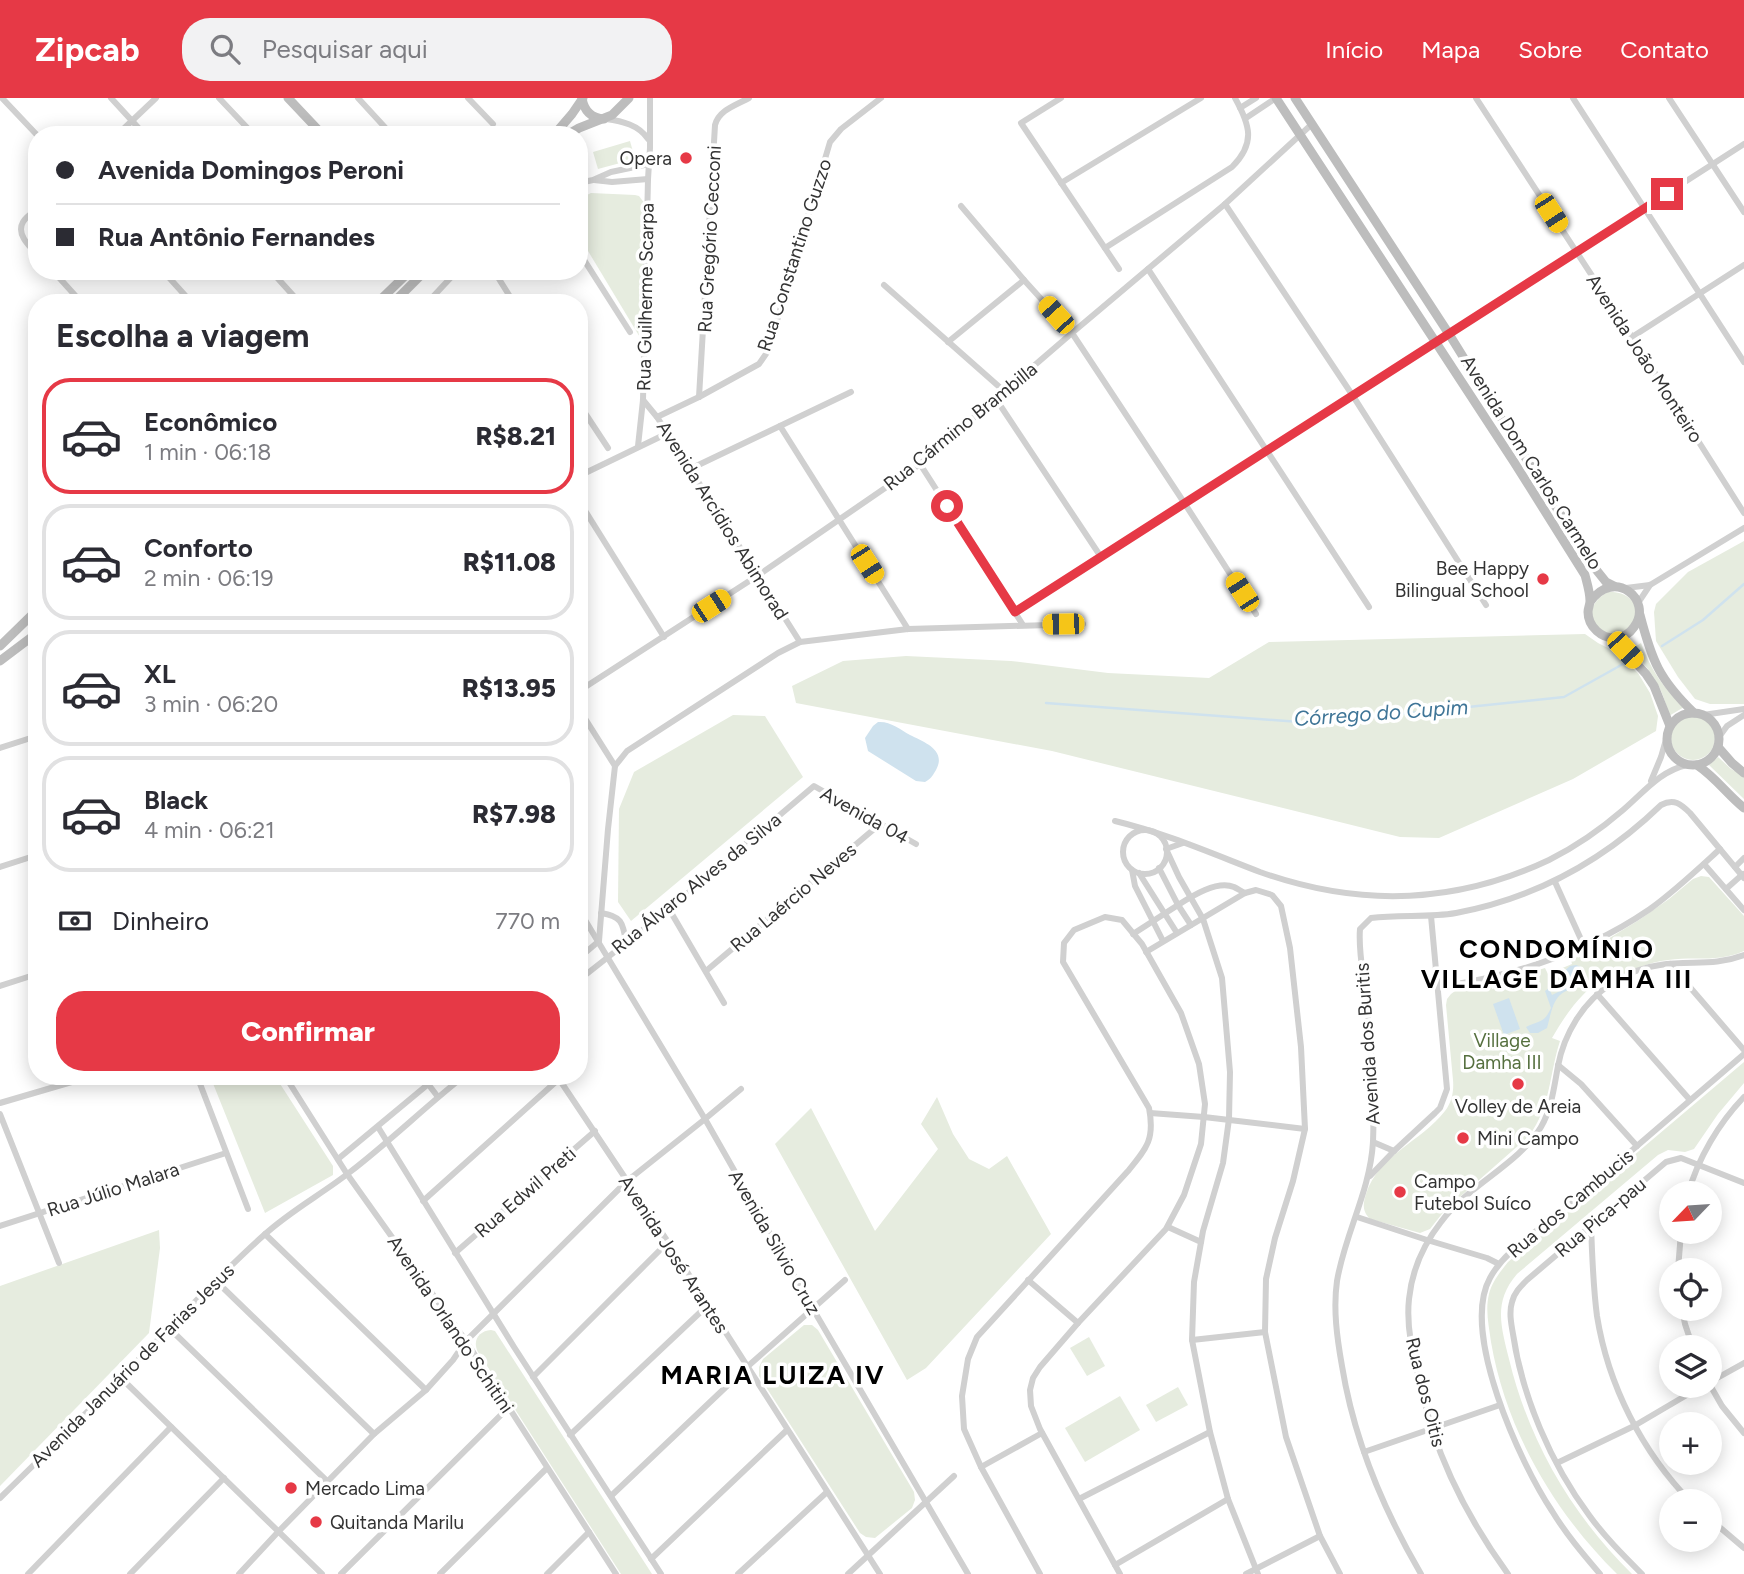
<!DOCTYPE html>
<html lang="pt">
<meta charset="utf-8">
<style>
body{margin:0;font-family:Figtree,sans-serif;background:#f2f2f3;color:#2b2b33;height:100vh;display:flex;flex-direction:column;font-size:26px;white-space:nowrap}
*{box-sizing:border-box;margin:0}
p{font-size:23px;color:#7c7c81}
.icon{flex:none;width:38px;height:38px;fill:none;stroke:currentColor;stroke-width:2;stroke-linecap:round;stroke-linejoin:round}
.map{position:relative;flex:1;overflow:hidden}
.panel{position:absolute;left:28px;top:196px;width:560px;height:791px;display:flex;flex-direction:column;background:#fff;border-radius:28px;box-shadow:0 4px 18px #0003}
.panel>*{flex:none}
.guide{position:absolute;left:28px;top:28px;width:560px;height:154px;border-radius:28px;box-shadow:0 4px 18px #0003;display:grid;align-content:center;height:154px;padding:0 28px;background:#fff}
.needle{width:46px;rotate:245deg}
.tools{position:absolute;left:1659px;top:1083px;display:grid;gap:14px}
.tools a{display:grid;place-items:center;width:63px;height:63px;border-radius:50%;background:#fff;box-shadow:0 4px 18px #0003;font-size:35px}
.end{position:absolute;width:32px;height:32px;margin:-16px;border:9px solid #e63946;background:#fff;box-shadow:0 0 0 4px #fff}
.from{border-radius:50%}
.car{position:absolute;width:21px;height:42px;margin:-21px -10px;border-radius:9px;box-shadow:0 0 5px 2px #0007;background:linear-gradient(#f5c518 24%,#345 0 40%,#f5c518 0 76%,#345 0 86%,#f5c518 0)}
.guide b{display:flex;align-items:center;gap:24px;height:66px;font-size:26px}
.guide b+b{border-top:2px solid #e1e1e2}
.guide i{width:18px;height:18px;background:#2b2b33}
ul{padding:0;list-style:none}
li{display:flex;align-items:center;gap:21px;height:116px;margin:0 14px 10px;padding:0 14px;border:4px solid #e1e1e2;border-radius:28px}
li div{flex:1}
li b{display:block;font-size:26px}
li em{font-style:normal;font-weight:800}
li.selected{border-color:#e63946}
li>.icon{width:63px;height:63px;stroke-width:1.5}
h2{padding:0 28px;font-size:32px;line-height:84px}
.pay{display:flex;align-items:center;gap:18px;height:77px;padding:0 28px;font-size:26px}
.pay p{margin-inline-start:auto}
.button{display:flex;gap:14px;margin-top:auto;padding:14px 28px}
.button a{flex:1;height:80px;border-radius:28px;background:#e63946;color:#fff;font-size:28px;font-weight:800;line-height:80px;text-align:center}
header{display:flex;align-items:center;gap:42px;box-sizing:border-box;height:98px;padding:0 35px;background:#e63946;color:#fff}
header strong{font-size:33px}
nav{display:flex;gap:38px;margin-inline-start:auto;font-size:24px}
.search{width:490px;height:63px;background:#f2f2f3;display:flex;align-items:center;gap:18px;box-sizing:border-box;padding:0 24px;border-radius:28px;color:#7c7c81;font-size:26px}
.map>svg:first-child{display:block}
</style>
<header>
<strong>Zipcab</strong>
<div class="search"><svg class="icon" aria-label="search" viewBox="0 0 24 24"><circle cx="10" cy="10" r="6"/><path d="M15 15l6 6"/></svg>Pesquisar aqui</div>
<nav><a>Início</a><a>Mapa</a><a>Sobre</a><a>Contato</a></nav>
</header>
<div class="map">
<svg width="1744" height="1476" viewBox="0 0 1744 1476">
<rect width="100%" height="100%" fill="#fff"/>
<g fill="#e6ecdf">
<polygon points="630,43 635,61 598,71 593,54"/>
<polygon points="591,95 635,97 639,98 645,106 641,241 579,138 579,101"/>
<polygon points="1744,443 1744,606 1710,606 1695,601 1678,579 1656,543 1654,514 1656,506 1688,474"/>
<path d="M1608,494C1621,493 1638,500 1636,516C1635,521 1631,528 1629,533L1610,538C1606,535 1599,531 1596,527C1585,515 1596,500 1608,494Z"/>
<polygon points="1585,536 1598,545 1616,554 1638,575 1650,595 1658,618 1656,633 1573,681 1439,740 1400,739 1052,653 796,605 792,588 843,563 906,558 1011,563 1108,575 1209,580 1269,544"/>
<path d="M1641,545C1650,570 1664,592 1684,609L1669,618C1663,590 1651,571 1630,552Z"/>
<polygon points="733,617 765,618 803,679 631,823 618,804 619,711 634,674"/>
<circle cx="1693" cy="640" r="22"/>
<polygon points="1718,659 1731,671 1744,678 1744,701 1709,667"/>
<path d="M1701,778L1709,779L1744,818V853C1716,865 1696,858 1668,862C1649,864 1632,872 1616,879L1610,873C1582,895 1570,909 1552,940L1560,943C1549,977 1551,1008 1529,1038L1445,1112L1430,1131L1420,1135L1370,1121C1362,1113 1363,1106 1366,1096C1379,1056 1421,1044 1445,1013C1452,1004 1454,993 1453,982L1446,907L1447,901L1451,896L1459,890L1490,885L1492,891L1517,885L1516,879L1545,870L1548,876L1572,866L1571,862L1600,849L1608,841L1639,822L1669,801L1693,781Z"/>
<path d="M1744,964V985L1718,1016L1694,1051L1685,1054L1668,1052L1658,1057L1517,1176C1493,1204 1501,1228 1509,1261C1529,1344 1572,1417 1632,1476H1617C1554,1414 1506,1332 1491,1244C1489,1228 1485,1212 1489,1196C1492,1184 1500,1174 1508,1164Z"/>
<polygon points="210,978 275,978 333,1068 333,1077 265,1115"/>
<polygon points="937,999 953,1036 969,1061 989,1071 1007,1058 1051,1136 926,1270 907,1282 775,1046 811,1010 875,1133 938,1051 921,1026"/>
<polygon points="159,1132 160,1150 149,1235 0,1388 0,1188"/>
<polygon points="804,1227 812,1227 818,1232 914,1394 915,1402 912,1410 875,1440 866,1439 860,1435 759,1278 759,1269 763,1261"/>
<path d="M491,1232L495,1233L652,1476H621L478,1254C472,1242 479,1233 491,1232Z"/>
<polygon points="1089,1239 1105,1268 1087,1278 1070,1250"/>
<polygon points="1178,1289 1188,1307 1156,1324 1146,1307"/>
<polygon points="1120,1298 1140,1332 1085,1364 1065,1330"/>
</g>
<g fill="#cfe2ee">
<path d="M878,624C890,623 900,631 910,637C924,644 947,652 936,672C933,677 931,681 925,684L916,683L868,653L865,640L873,628Z"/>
<path d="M1576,867L1581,869L1573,879L1575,887C1570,893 1565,892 1560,897C1552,904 1550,920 1547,930L1538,935H1530L1526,929C1539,922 1544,926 1551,910L1545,893L1549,890L1552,897L1560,893L1561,876L1570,868Z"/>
<polygon points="1509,900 1520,931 1504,937 1493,906"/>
</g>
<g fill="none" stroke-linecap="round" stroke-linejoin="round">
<g stroke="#cfe2ee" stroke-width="2.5">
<polyline points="1662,548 1703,522 1744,486"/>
<polyline points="1046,605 1313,625 1564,599 1623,566"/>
</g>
<g stroke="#d0d0d0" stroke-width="6">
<polyline points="2,0 37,37"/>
<polyline points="111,0 145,37"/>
<polyline points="219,0 254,37"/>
<polyline points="358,0 392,37"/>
<polyline points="468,0 493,26"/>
<polyline points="1061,0 1021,25 1119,171"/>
<polyline points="1476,0 1632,239 1744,415"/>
<polyline points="1573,0 1744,264"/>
<polyline points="1669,0 1744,114"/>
<polyline points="1240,10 1256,0"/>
<polyline points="1246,20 1276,0"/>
<path d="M606,21C622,23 639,27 648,41"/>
<polyline points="117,37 156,0"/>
<polyline points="594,82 612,84 648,81"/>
<polyline points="579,85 593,82 611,74 649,66"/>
<polyline points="1061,85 1201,0"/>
<polyline points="1225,106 1353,298 1486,507"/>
<polyline points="961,108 1024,182 1072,235 1185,406 1256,516"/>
<path d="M37,111C33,114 26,119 23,124C16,136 29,148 37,156"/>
<path d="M1105,150L1232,69C1256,45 1250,27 1235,0"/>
<polyline points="579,154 630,234"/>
<polyline points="1148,171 1369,509"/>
<polyline points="53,173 82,205"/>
<polyline points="163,173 192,205"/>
<polyline points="271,173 300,205"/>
<polyline points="494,173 514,205"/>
<polyline points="884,187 1004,293"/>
<polyline points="427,205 457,173"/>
<polyline points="1632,239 1744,167"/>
<polyline points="948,244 1024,182"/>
<path d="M699,299L715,27C719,12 736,7 749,0"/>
<polyline points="996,301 1101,459"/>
<polyline points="643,302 657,319 800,544"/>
<polyline points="579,306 608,350"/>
<polyline points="657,319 699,299 759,266 768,253 830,44 841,31 881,0"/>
<polyline points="780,328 908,531"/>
<polyline points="638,348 643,302 648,81 650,50 650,0"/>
<polyline points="920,366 1023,527"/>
<polyline points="690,371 851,294"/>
<polyline points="579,378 668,335"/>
<polyline points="579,403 664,539"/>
<polyline points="1626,490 1650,487 1744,430"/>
<polyline points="1638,505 1650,487"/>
<polyline points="1015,514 1744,46"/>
<polyline points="579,593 757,478 920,366 1072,235 1225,106 1312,26"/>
<polyline points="579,611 615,668"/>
<polyline points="1703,617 1744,611"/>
<polyline points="1719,639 1727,628 1744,617"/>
<polyline points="0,650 37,638"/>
<polyline points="1651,683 1661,659 1667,638"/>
<path d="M1115,723C1165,735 1213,756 1260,774C1358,809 1454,807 1549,762C1575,749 1601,731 1623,712C1644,694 1660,673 1687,667"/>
<circle cx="1145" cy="754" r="22"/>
<polyline points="1183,745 1166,751 1179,779 1203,821 1222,880 1230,974 1229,1021 1223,1065 1203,1133 1194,1184 1192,1242 1210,1334 1228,1401 1258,1476"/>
<polyline points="1704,766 1744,812"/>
<polyline points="0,769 37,757"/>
<polyline points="1735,769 1744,760"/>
<path d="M1159,770L1178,807C1192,798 1217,782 1234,789C1238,791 1241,793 1245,795"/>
<polyline points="1132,772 1135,788 1163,843"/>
<polyline points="1139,775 1177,835"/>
<polyline points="1555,784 1584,848"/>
<polyline points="1726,791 1743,776"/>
<polyline points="669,811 724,905"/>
<polyline points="579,812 705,1021 813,1211 968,1476"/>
<path d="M601,815C621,818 623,824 626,844"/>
<polyline points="1133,836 1178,807 1191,827"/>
<polyline points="1146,854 1245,795 1256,792 1272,797 1281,808 1290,850 1301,949 1305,1031 1293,1083 1275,1140 1266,1181 1265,1234 1286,1339 1320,1438 1340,1476"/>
<polyline points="579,860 599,843 608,731 615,668 627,653 778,555 800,544 908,531 1083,526"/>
<polyline points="1670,866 1744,952"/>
<polyline points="706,873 880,726"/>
<polyline points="579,882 669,811 814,688 916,746"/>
<polyline points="0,888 37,876"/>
<path d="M1438,889C1514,878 1586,855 1650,811C1675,793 1697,772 1720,751"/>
<polyline points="1597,896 1690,1002"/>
<polyline points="1558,967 1581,986 1637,1048"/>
<polyline points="197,978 248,1111"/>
<polyline points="285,978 347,1076 466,1243 616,1476"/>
<polyline points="422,978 438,999"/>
<polyline points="557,978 668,1144 880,1476"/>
<polyline points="0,1005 92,978"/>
<polyline points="1150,1015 1204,1019 1305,1031"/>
<polyline points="0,1016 59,1165"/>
<polyline points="378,1029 514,1249 661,1476"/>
<polyline points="1373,1044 1394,1053"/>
<polyline points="338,1061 438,978"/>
<polyline points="1370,1078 1394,1053 1435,1015 1440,1010 1447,991 1431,818"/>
<path d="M1688,1096C1698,1060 1719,1025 1744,999"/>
<polyline points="423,1103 559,981"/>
<polyline points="1357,1119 1427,1142 1487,1160 1499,1166"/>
<path d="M1591,1126C1592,1157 1593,1188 1597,1218C1608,1287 1642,1354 1691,1404"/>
<polyline points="0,1128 226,1055"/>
<polyline points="1168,1129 1201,1144"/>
<polyline points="265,1136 426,1292"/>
<polyline points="455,1155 595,1033"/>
<polyline points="1678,1172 1681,1134"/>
<polyline points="215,1182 374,1336"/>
<polyline points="1028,1182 1078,1225"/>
<polyline points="1682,1211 1685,1226 1693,1250"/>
<polyline points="169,1230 328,1384"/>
<polyline points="1192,1242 1265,1234"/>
<polyline points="533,1279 668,1144"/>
<polyline points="121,1280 322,1476"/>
<polyline points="1710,1284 1744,1265"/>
<polyline points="1710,1287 1722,1308 1744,1335"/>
<polyline points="570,1337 708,1207"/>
<polyline points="1364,1354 1500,1307"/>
<polyline points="1557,1365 1634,1328 1702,1288"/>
<polyline points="981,1369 1042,1335"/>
<polyline points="611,1398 747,1269 845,1182"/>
<path d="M0,1400C47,1354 94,1308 139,1261C181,1219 220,1176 264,1137C290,1113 322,1096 350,1074C389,1044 425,1009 464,978"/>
<polyline points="1079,1401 1210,1334"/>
<polyline points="1710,1421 1744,1450"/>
<polyline points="651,1461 787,1332"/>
<polyline points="1115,1467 1228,1401"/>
<polyline points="28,1476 171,1329"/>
<polyline points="130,1476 224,1380"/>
<polyline points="239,1476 278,1434 374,1336 426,1292 453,1262 466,1243 627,1083 705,1021 741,991"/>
<polyline points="341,1476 508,1310"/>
<polyline points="440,1476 547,1370"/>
<polyline points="547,1476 589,1434"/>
<polyline points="738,1476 827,1394"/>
<polyline points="848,1476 954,1378"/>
<path d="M1040,1476L981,1369L964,1331L962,1298L968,1261L977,1239L1128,1073C1147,1050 1155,1041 1149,1010L1063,864L1064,845L1074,832L1105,819L1122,822L1142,846L1181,915L1199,966L1205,1006L1201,1046L1184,1097L1166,1131L1078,1225L1040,1269L1033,1280L1030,1292L1031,1308L1040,1331L1120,1476"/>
<polyline points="1246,1476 1320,1438"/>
<path d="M1421,1476C1383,1411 1354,1342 1342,1268C1337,1240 1333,1211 1337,1183C1345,1135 1370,1094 1373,1044C1375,996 1371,948 1366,900C1364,878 1358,854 1360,831L1371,820C1399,816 1428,820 1456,815C1536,800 1603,763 1661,707C1674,700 1681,706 1690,715L1744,780"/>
<path d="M1508,1476C1476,1432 1449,1383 1432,1331C1427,1316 1424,1300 1420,1285C1413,1258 1406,1229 1409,1201C1412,1171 1423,1147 1441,1124C1467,1088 1519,1066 1541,1029C1552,1010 1554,989 1558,968C1564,936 1583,904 1611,886C1626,876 1643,869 1660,867C1692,862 1712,869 1744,857"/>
<path d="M1600,1476C1583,1456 1566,1436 1552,1413C1520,1365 1460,1234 1490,1180C1505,1152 1536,1135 1559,1115C1621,1062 1682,1009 1744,956"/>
<path d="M1642,1476C1623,1457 1604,1438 1589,1417C1551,1366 1522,1298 1513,1236C1511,1225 1509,1214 1512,1204C1514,1195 1520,1189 1527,1182L1666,1064L1681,1060L1744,1085"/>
</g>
<g stroke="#bdbdbd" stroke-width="9">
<polyline points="288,0 323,37"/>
<path d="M582,0C584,13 591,20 604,21"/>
<path d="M1276,0L1514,364L1585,477C1587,485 1590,494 1590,503C1590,507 1588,510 1588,514C1588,529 1602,541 1616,540C1624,539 1630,535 1634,529C1654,502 1614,469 1590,504"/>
<polyline points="1295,0 1449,236 1590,464 1606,484 1614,488"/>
<polyline points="554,37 572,16 583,0"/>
<polyline points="567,37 579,30 612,17 629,0"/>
<polyline points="377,205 410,173"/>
<polyline points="393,205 425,173"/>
<path d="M1640,517C1652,563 1659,581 1694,615"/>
<polyline points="1613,540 1646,576 1654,588 1670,628"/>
<polyline points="0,548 37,512"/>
<polyline points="0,563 37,535"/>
<circle cx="1693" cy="641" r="26"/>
<polyline points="1718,649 1732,665 1744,675"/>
<path d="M1697,667C1715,679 1727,696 1744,710"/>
</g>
</g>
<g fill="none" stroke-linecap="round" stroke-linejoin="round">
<polyline stroke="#e63946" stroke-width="9" points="947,408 1015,514 1667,96"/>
</g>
<g fill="#e63946" stroke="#fff" stroke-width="2.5">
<circle cx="686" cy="60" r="7"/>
<circle cx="1543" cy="481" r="7"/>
<circle cx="1518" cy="986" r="7"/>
<circle cx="1463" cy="1040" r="7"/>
<circle cx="1400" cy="1094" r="7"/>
<circle cx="291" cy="1390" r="7"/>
<circle cx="316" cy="1424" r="7"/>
</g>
<g text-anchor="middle" stroke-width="7" stroke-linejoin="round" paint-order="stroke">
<g font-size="19" fill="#333" stroke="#fff" text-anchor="start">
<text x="672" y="67" text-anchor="end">Opera</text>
<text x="1529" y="477" text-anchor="end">Bee Happy<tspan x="1529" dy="22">Bilingual School</tspan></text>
<text x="1518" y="1015" text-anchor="middle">Volley de Areia</text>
<text x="1477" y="1047">Mini Campo</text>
<text x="1414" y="1090">Campo<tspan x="1414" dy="22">Futebol Suíco</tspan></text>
<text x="305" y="1397">Mercado Lima</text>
<text x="330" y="1431">Quitanda Marilu</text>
</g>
<g font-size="19" fill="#333" stroke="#fff">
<text transform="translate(709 141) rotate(-87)" y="7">Rua Gregório Cecconi</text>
<text transform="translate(794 157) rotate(-72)" y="7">Rua Constantino Guzzo</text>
<text transform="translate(645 199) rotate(-89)" y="7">Rua Guilherme Scarpa</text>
<text transform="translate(1645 260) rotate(57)" y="7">Avenida João Monteiro</text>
<text transform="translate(960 328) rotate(-39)" y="7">Rua Cármino Brambilla</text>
<text transform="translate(1532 364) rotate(58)" y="7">Avenida Dom Carlos Carmelo</text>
<text transform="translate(723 422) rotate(58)" y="7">Avenida Arcídios Abimorad</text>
<text transform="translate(865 717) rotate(29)" y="7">Avenida 04</text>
<text transform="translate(696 785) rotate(-39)" y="7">Rua Álvaro Alves da Silva</text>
<text transform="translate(793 799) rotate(-40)" y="7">Rua Laércio Neves</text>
<text transform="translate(1367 946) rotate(-94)" y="7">Avenida dos Buritis</text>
<text transform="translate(113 1091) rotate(-18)" y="7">Rua Júlio Malara</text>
<text transform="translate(525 1094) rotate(-41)" y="7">Rua Edwil Preti</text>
<text transform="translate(1570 1105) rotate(-40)" y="7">Rua dos Cambucis</text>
<text transform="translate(1600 1119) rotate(-40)" y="7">Rua Pica-pau</text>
<text transform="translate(775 1144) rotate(60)" y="7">Avenida Silvio Cruz</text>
<text transform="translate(674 1156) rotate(57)" y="7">Avenida José Arantes</text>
<text transform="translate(451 1226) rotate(56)" y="7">Avenida Orlando Schitini</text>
<text transform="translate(132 1267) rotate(-45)" y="7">Avenida Januário de Farias Jesus</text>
<text transform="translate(1426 1294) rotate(76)" y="7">Rua dos Oitis</text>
</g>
<g font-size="19" fill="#56703f" stroke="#fff">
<text x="1502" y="949">Village<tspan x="1502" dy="22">Damha III</tspan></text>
</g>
<g font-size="21" font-style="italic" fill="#3f7597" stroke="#fff">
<text transform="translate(1381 615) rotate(-4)" y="7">Córrego do Cupim</text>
</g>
<g font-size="26" font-weight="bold" letter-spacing="2" fill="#000" stroke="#fff">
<text x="1557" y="860">CONDOMÍNIO<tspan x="1557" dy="30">VILLAGE DAMHA III</tspan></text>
<text x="773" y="1286">MARIA LUIZA IV</text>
</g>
</g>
</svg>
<div class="tools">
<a><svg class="needle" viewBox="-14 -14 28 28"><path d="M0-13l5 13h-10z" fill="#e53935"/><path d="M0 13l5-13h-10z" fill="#7c7c81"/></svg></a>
<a><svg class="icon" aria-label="locate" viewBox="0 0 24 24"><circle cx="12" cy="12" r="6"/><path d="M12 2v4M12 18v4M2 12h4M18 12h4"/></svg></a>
<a><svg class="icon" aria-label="layers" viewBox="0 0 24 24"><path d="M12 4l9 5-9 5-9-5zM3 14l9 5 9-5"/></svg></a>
<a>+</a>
<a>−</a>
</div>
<i class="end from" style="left:947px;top:408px"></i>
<i class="end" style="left:1667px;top:96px"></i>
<i class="car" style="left:1551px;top:115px;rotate:147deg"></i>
<i class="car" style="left:1056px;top:217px;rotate:318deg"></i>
<i class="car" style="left:867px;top:466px;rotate:147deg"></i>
<i class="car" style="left:1242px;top:494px;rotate:327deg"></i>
<i class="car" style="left:711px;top:508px;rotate:57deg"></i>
<i class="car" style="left:1063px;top:526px;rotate:269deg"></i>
<i class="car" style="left:1625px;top:552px;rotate:137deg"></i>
<div class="guide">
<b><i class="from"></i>Avenida Domingos Peroni</b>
<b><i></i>Rua Antônio Fernandes</b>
</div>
<section class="panel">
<h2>Escolha a viagem</h2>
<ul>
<li class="selected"><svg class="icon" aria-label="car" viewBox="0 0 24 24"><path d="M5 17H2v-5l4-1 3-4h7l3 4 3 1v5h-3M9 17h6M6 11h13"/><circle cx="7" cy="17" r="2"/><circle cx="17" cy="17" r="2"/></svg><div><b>Econômico</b><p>1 min · 06:18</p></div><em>R$8.21</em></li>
<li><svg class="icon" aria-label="car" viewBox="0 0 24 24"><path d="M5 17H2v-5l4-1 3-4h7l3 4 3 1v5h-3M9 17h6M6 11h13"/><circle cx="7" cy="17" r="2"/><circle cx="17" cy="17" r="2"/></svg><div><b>Conforto</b><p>2 min · 06:19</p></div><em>R$11.08</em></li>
<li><svg class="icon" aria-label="car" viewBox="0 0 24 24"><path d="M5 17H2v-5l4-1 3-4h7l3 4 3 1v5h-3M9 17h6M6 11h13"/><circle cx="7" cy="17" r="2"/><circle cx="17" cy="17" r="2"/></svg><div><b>XL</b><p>3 min · 06:20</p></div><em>R$13.95</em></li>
<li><svg class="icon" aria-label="car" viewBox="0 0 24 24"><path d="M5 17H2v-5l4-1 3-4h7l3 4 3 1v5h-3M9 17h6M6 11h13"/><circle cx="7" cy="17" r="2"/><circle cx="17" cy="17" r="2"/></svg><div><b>Black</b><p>4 min · 06:21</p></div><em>R$7.98</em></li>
</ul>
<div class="pay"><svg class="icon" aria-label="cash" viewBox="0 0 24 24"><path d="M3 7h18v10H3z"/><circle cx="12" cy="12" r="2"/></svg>Dinheiro<p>770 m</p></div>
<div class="button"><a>Confirmar</a></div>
</section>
</div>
